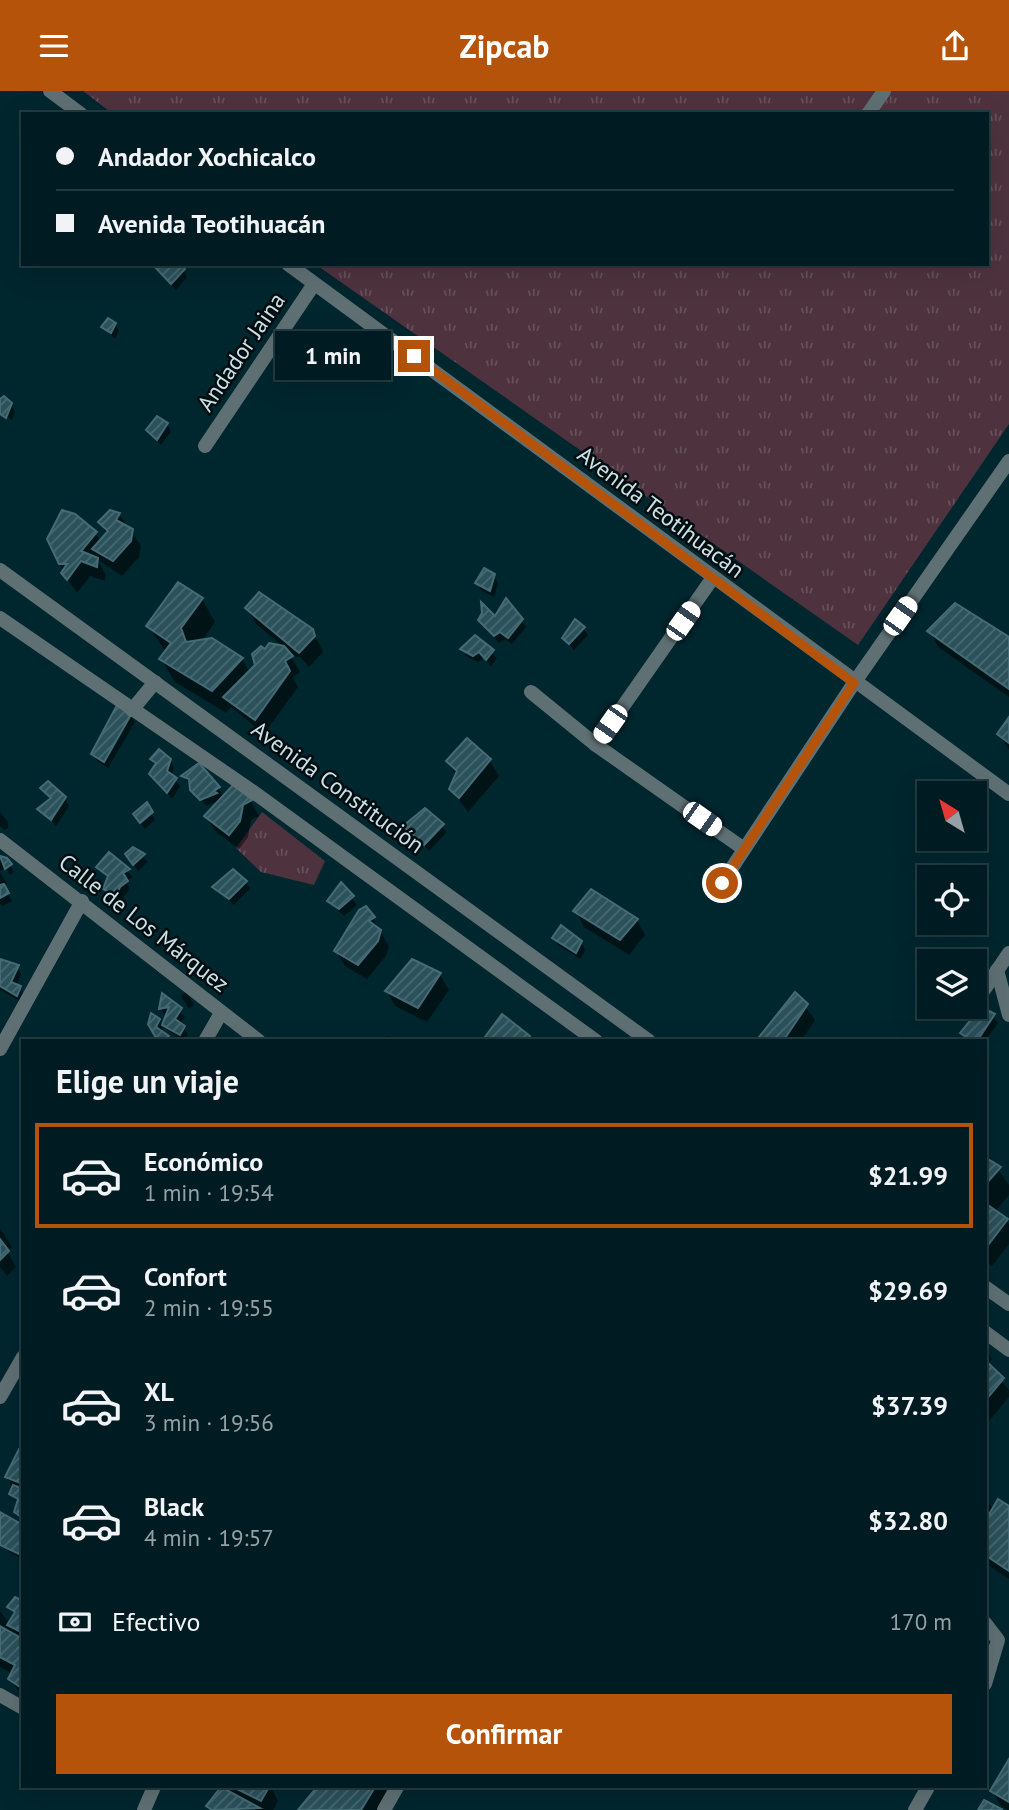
<!DOCTYPE html>
<html lang="es">
<meta charset="utf-8">
<style>
body{margin:0;font-family:"PT Sans",sans-serif;background:#0e292f;color:#f1f3f6;height:100vh;display:flex;flex-direction:column;font-size:26px;white-space:nowrap}
*{box-sizing:border-box;margin:0}
p{font-size:23px;color:#95a1a5}
.icon{flex:none;width:38px;height:38px;fill:none;stroke:currentColor;stroke-width:2;stroke-linecap:round;stroke-linejoin:round}
.map{position:relative;flex:1;overflow:hidden}
.sheet{position:absolute;left:21px;top:948px;width:966px;height:749px;display:flex;flex-direction:column;background:#001c22;border-radius:0px;box-shadow:0 7px 28px #0002,0 0 0 2px #223a40}
.sheet>*{flex:none}
.guide{position:absolute;left:21px;top:21px;width:968px;height:154px;border-radius:0px;box-shadow:0 7px 28px #0002,0 0 0 2px #223a40;display:grid;align-content:center;height:154px;padding:0 35px;background:#001c22}
.needle{width:46px;rotate:323deg}
.tools{position:absolute;left:917px;top:690px;display:grid;gap:14px}
.tools a{display:grid;place-items:center;width:70px;height:70px;border-radius:0px;background:#001c22;box-shadow:0 7px 28px #0002,0 0 0 2px #223a40;font-size:35px}
.end{position:absolute;width:32px;height:32px;margin:-16px;border:9px solid #b45309;background:#fff;box-shadow:0 0 0 4px #fff}
.from{border-radius:50%}
.bubble{position:absolute;height:49px;border-radius:0px;background:#001c22;box-shadow:0 7px 28px #0002,0 0 0 2px #223a40;font-size:23px;font-weight:700;line-height:49px;text-align:center}
.car{position:absolute;width:21px;height:42px;margin:-21px -10px;border-radius:9px;box-shadow:0 0 5px 2px #0007;background:linear-gradient(#fff 24%,#345 0 40%,#fff 0 76%,#345 0 86%,#fff 0)}
.guide b{display:flex;align-items:center;gap:24px;height:66px;font-size:26px}
.guide b+b{border-top:2px solid #223a40}
.guide i{width:18px;height:18px;background:#f1f3f6}
ul{padding:0;list-style:none}
li{display:flex;align-items:center;gap:21px;height:105px;margin:0 14px 10px;padding:0 21px;border:4px solid transparent;border-radius:0px}
li div{flex:1}
li b{display:block;font-size:26px}
li em{font-style:normal;font-weight:700}
li.active{border-color:#b45309}
li>.icon{width:63px;height:63px;stroke-width:1.5}
h2{padding:0 35px;font-size:32px;line-height:84px}
.pay{display:flex;align-items:center;gap:18px;height:77px;padding:0 35px;font-size:26px}
.pay p{margin-inline-start:auto}
.cta{display:flex;gap:14px;margin-top:auto;padding:14px 35px}
.cta a{flex:1;height:80px;border-radius:0px;background:#b45309;color:#fff;font-size:28px;font-weight:700;line-height:80px;text-align:center}
header{display:flex;justify-content:space-between;align-items:center;height:91px;padding:0 35px;background:#b45309;color:#fff;font-size:32px;font-weight:700}
.map>svg:first-child{display:block}
</style>
<header><svg class="icon" aria-label="menu" viewBox="0 0 24 24"><path d="M4 6h16M4 12h16M4 18h16"/></svg>Zipcab<svg class="icon" aria-label="share" viewBox="0 0 24 24"><path d="M12 15V3M7 8l5-5 5 5M5 13v7h14v-7"/></svg></header>
<div class="map">
<svg width="1009" height="1719" viewBox="0 0 1009 1719">
<defs>
<pattern id="park-tufts" width="24" height="20" patternUnits="userSpaceOnUse" patternTransform="scale(1.75)"><rect width="24" height="20" fill="#4e333f"/><path d="M3 7l-1-3M5 7V3M7 7l1-3M15 17l-1-3M17 17v-4M19 17l1-3" fill="none" stroke="#66505b"/></pattern>
<pattern id="building-hatch" width="6" height="6" patternUnits="userSpaceOnUse" patternTransform="scale(1.75)"><rect width="6" height="6" fill="#2b515b"/><path d="M-1 1l2-2M0 6l6-6M5 7l2-2" fill="none" stroke="#496a73"/></pattern>
</defs>
<rect width="100%" height="100%" fill="#00262e"/>
<g fill="url(#park-tufts)">
<polygon points="83,0 1009,0 1009,333 858,554 315,173 987,173 987,23 113,23"/>
<polygon points="262,721 325,770 314,794 261,781 236,757"/>
</g>
<g fill="#0007">
<polygon points="154,173 183,179 187,186 176,199"/>
<polygon points="115,233 119,240 115,248 103,236"/>
<polygon points="0,310 10,313 15,321 12,329 0,321"/>
<polygon points="167,333 171,340 161,354 149,339"/>
<polygon points="119,423 141,455 139,466 122,485 98,469 106,484 105,490 90,485 77,502 63,482 60,472 95,442 101,451 107,444 100,431"/>
<polygon points="494,485 498,492 494,506 481,499 477,492"/>
<polygon points="202,508 215,531 201,551 242,568 250,582 265,561 284,556 256,533 247,517 312,540 321,556 323,561 309,576 300,566 291,566 300,581 293,586 298,596 264,643 231,616 226,622 175,591 161,568 166,561 148,535"/>
<polygon points="495,527 521,529 526,536 512,553 505,548 499,552 480,529"/>
<polygon points="583,537 588,544 574,559 564,547"/>
<polygon points="930,540 1009,548 1009,606 938,556"/>
<polygon points="475,547 497,567 491,575 484,567 478,571 466,565 462,558"/>
<polygon points="130,623 135,631 108,677 97,670 93,663"/>
<polygon points="1009,629 1009,659 999,643"/>
<polygon points="467,649 490,670 499,685 468,721 451,698 456,685 448,670"/>
<polygon points="152,669 170,669 174,677 171,685 180,695 172,708 151,683 156,676"/>
<polygon points="184,686 218,697 224,706 233,696 251,710 259,725 251,729 248,746 239,758 215,740 206,725 221,709 206,715"/>
<polygon points="42,697 65,707 69,715 56,735 40,718 51,709"/>
<polygon points="146,714 155,729 145,738 139,731"/>
<polygon points="0,721 8,731 8,737 4,739 0,735"/>
<polygon points="442,734 446,742 429,760 406,735"/>
<polygon points="133,758 148,771 138,780 128,763"/>
<polygon points="109,764 133,786 126,790 130,798 120,811 109,805 105,798 109,788 98,776"/>
<polygon points="0,767 6,768 14,781 10,784 6,777 0,780"/>
<polygon points="0,782 7,792 4,797 12,810 3,815 0,813"/>
<polygon points="246,791 250,798 234,814 215,797"/>
<polygon points="341,794 357,814 344,825 329,810"/>
<polygon points="360,820 373,827 389,856 386,865 367,888 345,875 336,860"/>
<polygon points="576,820 637,829 645,844 629,864 584,836"/>
<polygon points="554,847 581,851 585,859 580,868 558,854"/>
<polygon points="0,870 17,876 21,883 16,895 24,903 21,911 0,899"/>
<polygon points="412,870 440,884 449,899 427,931 395,915 387,900"/>
<polygon points="186,901 194,914 189,918 181,905"/>
<polygon points="795,903 815,929 801,950 759,950"/>
<polygon points="163,905 185,926 180,933 188,943 184,950 163,936 168,924 165,925 161,918"/>
<polygon points="993,925 998,932 985,950 966,949 962,942"/>
<polygon points="159,929 163,937 161,941 170,950 157,950 159,947 150,933"/>
<polygon points="387,945 394,950 381,950"/>
<polygon points="985,1061 1009,1094 1009,1104 995,1121 1009,1133 1009,1153 992,1175 985,1170"/>
<polygon points="0,1137 12,1156 7,1160 16,1176 7,1185 0,1176"/>
<polygon points="985,1257 992,1268 987,1274 1009,1299 1009,1306 985,1335"/>
<polygon points="23,1362 23,1430 16,1421 18,1412 11,1403 13,1397 7,1386"/>
<polygon points="985,1408 994,1419 1009,1417 1009,1488 985,1472"/>
<polygon points="0,1423 23,1436 23,1469 0,1455"/>
<polygon points="23,1512 23,1606 10,1588 13,1583 0,1576 0,1520 10,1533 15,1525 9,1516"/>
<polygon points="1009,1672 1009,1719 1008,1719 1001,1715 992,1700"/>
<polygon points="227,1696 271,1696 278,1710 273,1719 210,1719 208,1715 231,1703"/>
<polygon points="319,1696 393,1696 386,1719 300,1719"/>
</g>
<g fill="url(#building-hatch)" stroke="#456c76" stroke-width="2">
<polygon points="152,173 181,173 185,178 171,193"/>
<polygon points="108,227 116,232 111,242 101,236"/>
<polygon points="4,305 12,312 6,327 0,323 0,308"/>
<polygon points="157,325 168,332 157,349 146,339"/>
<polygon points="62,419 75,423 97,441 81,460 98,467 97,476 81,470 67,489 61,482 67,473 59,473 47,448"/>
<polygon points="110,419 120,422 116,429 133,438 131,450 113,470 92,458 108,440 98,431"/>
<polygon points="484,477 495,483 490,500 475,492"/>
<polygon points="178,491 203,507 181,537 186,551 212,547 243,567 212,600 159,568 171,552 146,535"/>
<polygon points="259,501 313,538 315,545 299,562 245,517"/>
<polygon points="506,507 523,528 508,547 500,541 494,545 478,529 482,522 481,511 495,525"/>
<polygon points="955,512 1009,546 1009,598 927,540"/>
<polygon points="575,528 585,536 569,553 562,547"/>
<polygon points="475,544 494,559 486,569 479,561 473,565 460,558"/>
<polygon points="269,552 284,555 293,565 285,570 290,580 255,629 223,606 255,574 252,563 261,555 265,558"/>
<polygon points="117,614 132,622 104,671 91,663"/>
<polygon points="1009,626 1009,652 997,643"/>
<polygon points="467,647 491,668 459,707 449,698 457,680 446,670"/>
<polygon points="159,658 171,668 167,680 177,687 167,702 149,683 156,672 150,668"/>
<polygon points="199,672 220,696 214,700 217,702 200,709 190,699 189,688 181,685"/>
<polygon points="48,690 66,706 51,729 37,718 51,707 40,697"/>
<polygon points="233,694 252,709 243,714 240,730 229,744 204,725"/>
<polygon points="147,711 153,721 140,732 133,723"/>
<polygon points="425,717 444,733 424,754 403,735"/>
<polygon points="133,756 145,763 133,774 125,763"/>
<polygon points="109,761 130,778 123,782 128,790 120,796 116,805 103,798 108,785 96,776"/>
<polygon points="0,765 7,767 12,773 5,778"/>
<polygon points="233,778 247,790 229,808 212,796"/>
<polygon points="341,791 354,805 339,818 327,810"/>
<polygon points="4,793 9,802 0,807 0,794"/>
<polygon points="591,798 638,828 620,849 573,820"/>
<polygon points="366,815 375,826 369,830 381,839 378,850 358,874 334,860 359,819"/>
<polygon points="561,834 582,850 576,862 552,847"/>
<polygon points="0,868 19,874 11,891 21,895 17,905 0,895"/>
<polygon points="412,868 441,882 418,917 385,900"/>
<polygon points="795,901 808,913 783,950 756,950"/>
<polygon points="162,902 182,917 175,928 185,935 180,944 162,934 169,916 159,918"/>
<polygon points="981,916 995,923 977,950 972,950 960,942"/>
<polygon points="151,922 160,928 156,936 169,945 165,950 154,950 156,947 148,933"/>
<polygon points="502,923 530,945 527,950 482,950"/>
<polygon points="985,1061 988,1068 1001,1076 985,1094"/>
<polygon points="985,1112 1008,1128 985,1158"/>
<polygon points="0,1148 9,1160 0,1169"/>
<polygon points="985,1269 1004,1287 985,1310"/>
<polygon points="19,1358 23,1360 23,1393 5,1386"/>
<polygon points="13,1394 23,1398 23,1427 14,1421 18,1408 9,1403"/>
<polygon points="998,1408 1009,1415 1009,1480 985,1464 985,1430"/>
<polygon points="0,1421 23,1434 23,1465 0,1454"/>
<polygon points="15,1506 23,1510 23,1542 7,1534 15,1521 7,1516"/>
<polygon points="0,1535 23,1548 20,1596 8,1588 15,1574 0,1566"/>
<polygon points="1009,1668 1009,1711 990,1700"/>
<polygon points="221,1696 260,1717 212,1719 206,1715"/>
<polygon points="233,1696 269,1696 261,1710"/>
<polygon points="317,1696 375,1696 361,1719 298,1719"/>
<polygon points="984,1709 1003,1719 978,1719"/>
</g>
<g fill="none" stroke-linecap="round" stroke-linejoin="round">
<g stroke="#5f7074" stroke-width="14">
<polyline points="50,0 81,23"/>
<polyline points="868,23 884,0"/>
<polyline points="288,173 1009,703"/>
<polyline points="205,355 314,193"/>
<polyline points="0,479 649,950"/>
<polyline points="0,527 252,700 596,950"/>
<polyline points="531,601 596,654 744,758"/>
<polyline points="132,619 155,591"/>
<polyline points="596,654 712,488"/>
<polyline points="0,749 259,950"/>
<polyline points="722,792 854,592 1009,370"/>
<polyline points="997,879 1009,924"/>
<polyline points="975,912 1009,862"/>
<polyline points="205,950 221,922"/>
<polyline points="0,958 82,810"/>
<polyline points="985,1196 1009,1213"/>
<polyline points="985,1241 1009,1259"/>
<polyline points="0,1306 23,1266"/>
<polyline points="985,1532 998,1549 985,1593"/>
<polyline points="0,1604 23,1617"/>
<polyline points="144,1719 154,1696"/>
<polyline points="384,1719 397,1696"/>
<polyline points="915,1719 928,1696"/>
</g>
</g>
<g fill="none" stroke-linecap="round" stroke-linejoin="round">
<polyline stroke="#b45309" stroke-width="9" points="414,265 854,592 722,792"/>
</g>
<g text-anchor="middle" stroke-width="5" stroke-linejoin="round" paint-order="stroke">
<g font-size="23" fill="#cce1e6" stroke="#010d10">
<text transform="translate(241 261) rotate(-56)" y="8">Andador Jaina</text>
<text transform="translate(661 421) rotate(37)" y="8">Avenida Teotihuacán</text>
<text transform="translate(338 696) rotate(36)" y="8">Avenida Constitución</text>
<text transform="translate(144 832) rotate(38)" y="8">Calle de Los Márquez</text>
</g>
</g>
</svg>
<div class="tools">
<a><svg class="needle" viewBox="-14 -14 28 28"><path d="M0-13l5 13h-10z" fill="#e53935"/><path d="M0 13l5-13h-10z" fill="#95a1a5"/></svg></a>
<a><svg class="icon" aria-label="locate" viewBox="0 0 24 24"><circle cx="12" cy="12" r="6"/><path d="M12 2v4M12 18v4M2 12h4M18 12h4"/></svg></a>
<a><svg class="icon" aria-label="layers" viewBox="0 0 24 24"><path d="M12 4l9 5-9 5-9-5zM3 14l9 5 9-5"/></svg></a>
</div>
<i class="end from" style="left:722px;top:792px"></i>
<i class="end" style="left:414px;top:265px"></i>
<div class="bubble" style="left:275px;top:240px;width:116px">1 min</div>
<i class="car" style="left:900px;top:525px;rotate:35deg"></i>
<i class="car" style="left:683px;top:530px;rotate:35deg"></i>
<i class="car" style="left:610px;top:633px;rotate:215deg"></i>
<i class="car" style="left:702px;top:728px;rotate:125deg"></i>
<div class="guide">
<b><i class="from"></i>Andador Xochicalco</b>
<b><i></i>Avenida Teotihuacán</b>
</div>
<section class="sheet">
<h2>Elige un viaje</h2>
<ul>
<li class="active"><svg class="icon" aria-label="car" viewBox="0 0 24 24"><path d="M5 17H2v-5l4-1 3-4h7l3 4 3 1v5h-3M9 17h6M6 11h13"/><circle cx="7" cy="17" r="2"/><circle cx="17" cy="17" r="2"/></svg><div><b>Económico</b><p>1 min · 19:54</p></div><em>$21.99</em></li>
<li><svg class="icon" aria-label="car" viewBox="0 0 24 24"><path d="M5 17H2v-5l4-1 3-4h7l3 4 3 1v5h-3M9 17h6M6 11h13"/><circle cx="7" cy="17" r="2"/><circle cx="17" cy="17" r="2"/></svg><div><b>Confort</b><p>2 min · 19:55</p></div><em>$29.69</em></li>
<li><svg class="icon" aria-label="car" viewBox="0 0 24 24"><path d="M5 17H2v-5l4-1 3-4h7l3 4 3 1v5h-3M9 17h6M6 11h13"/><circle cx="7" cy="17" r="2"/><circle cx="17" cy="17" r="2"/></svg><div><b>XL</b><p>3 min · 19:56</p></div><em>$37.39</em></li>
<li><svg class="icon" aria-label="car" viewBox="0 0 24 24"><path d="M5 17H2v-5l4-1 3-4h7l3 4 3 1v5h-3M9 17h6M6 11h13"/><circle cx="7" cy="17" r="2"/><circle cx="17" cy="17" r="2"/></svg><div><b>Black</b><p>4 min · 19:57</p></div><em>$32.80</em></li>
</ul>
<div class="pay"><svg class="icon" aria-label="cash" viewBox="0 0 24 24"><path d="M3 7h18v10H3z"/><circle cx="12" cy="12" r="2"/></svg>Efectivo<p>170 m</p></div>
<div class="cta"><a>Confirmar</a></div>
</section>
</div>
